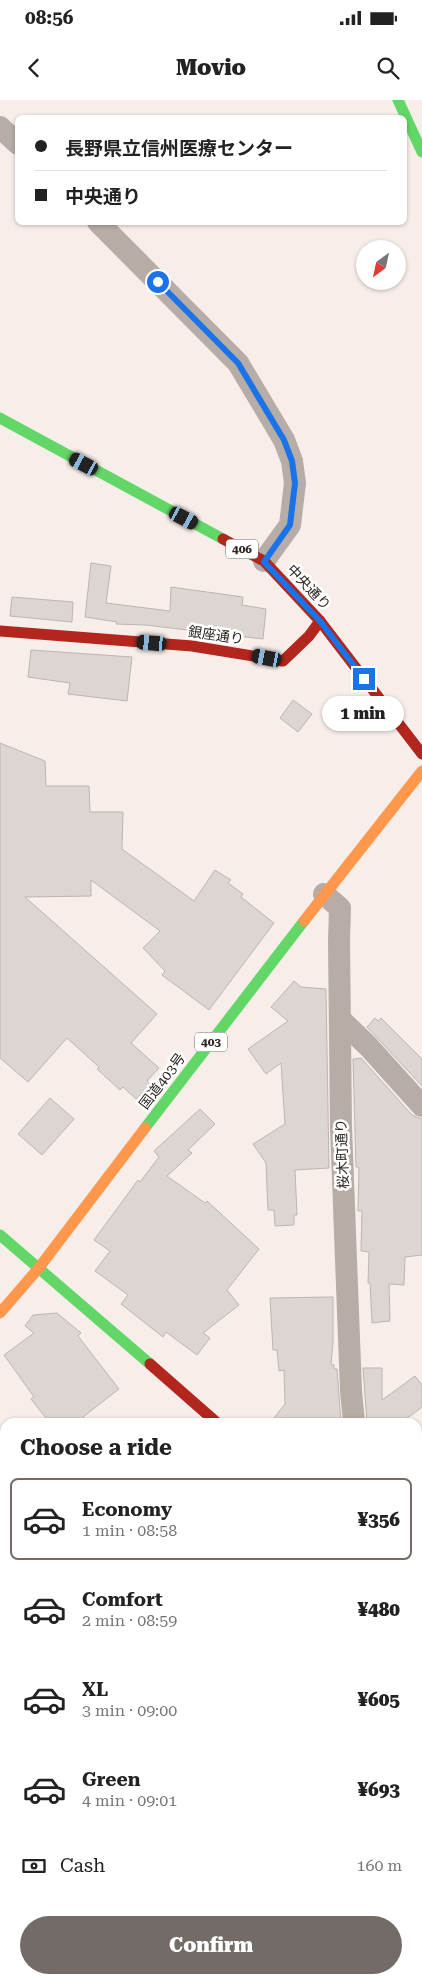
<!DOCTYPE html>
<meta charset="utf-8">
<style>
body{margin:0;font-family:"Roboto Serif","Noto Sans JP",serif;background:#f2f2f2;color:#222;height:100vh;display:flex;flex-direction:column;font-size:19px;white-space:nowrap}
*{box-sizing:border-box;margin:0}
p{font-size:16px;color:#767676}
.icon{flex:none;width:28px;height:28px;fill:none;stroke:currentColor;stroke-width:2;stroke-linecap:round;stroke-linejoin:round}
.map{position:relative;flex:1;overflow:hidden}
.sheet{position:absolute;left:0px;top:1318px;width:422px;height:566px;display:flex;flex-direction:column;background:#fff;border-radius:15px 15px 0 0;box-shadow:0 1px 4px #0004}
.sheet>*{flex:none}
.top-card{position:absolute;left:15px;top:15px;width:392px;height:110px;border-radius:8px;box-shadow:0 1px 4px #0004;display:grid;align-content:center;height:110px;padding:0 20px;background:#fff}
.needle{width:32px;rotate:213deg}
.tools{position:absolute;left:356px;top:140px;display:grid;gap:10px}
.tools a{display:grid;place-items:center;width:50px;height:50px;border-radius:50%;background:#fff;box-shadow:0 1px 4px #0004;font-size:25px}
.end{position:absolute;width:22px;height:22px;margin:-11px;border:6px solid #1a73e8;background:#fff;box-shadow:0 0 0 2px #fff}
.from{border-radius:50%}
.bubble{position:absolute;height:35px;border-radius:18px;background:#fff;box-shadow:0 1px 4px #0004;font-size:16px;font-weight:800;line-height:35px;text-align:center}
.car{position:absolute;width:15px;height:30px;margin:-15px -8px;border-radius:6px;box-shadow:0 0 4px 1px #0007;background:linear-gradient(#222 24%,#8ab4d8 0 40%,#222 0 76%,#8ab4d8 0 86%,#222 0)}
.top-card b{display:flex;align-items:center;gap:18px;height:48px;font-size:19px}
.top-card b+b{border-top:1px solid #e0e0e0}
.top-card i{width:12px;height:12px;background:#222}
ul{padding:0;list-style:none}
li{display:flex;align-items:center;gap:15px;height:82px;margin:0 10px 8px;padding:0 10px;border:2px solid transparent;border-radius:8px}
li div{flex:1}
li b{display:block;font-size:19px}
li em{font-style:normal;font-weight:800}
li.on{border-color:#736b67}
li>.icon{width:45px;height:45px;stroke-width:1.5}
h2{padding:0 20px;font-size:22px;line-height:60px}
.pay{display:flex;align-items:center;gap:12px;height:55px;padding:0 20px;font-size:19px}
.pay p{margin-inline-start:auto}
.primary-button{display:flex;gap:10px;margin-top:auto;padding:10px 20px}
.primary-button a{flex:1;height:58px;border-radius:30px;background:#736b67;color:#fff;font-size:20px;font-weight:800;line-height:58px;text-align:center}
.status{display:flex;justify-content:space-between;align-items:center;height:35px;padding:0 25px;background:#fff;direction:ltr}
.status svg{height:14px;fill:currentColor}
header{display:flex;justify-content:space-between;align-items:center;height:65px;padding:0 20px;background:#fff;font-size:22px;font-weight:800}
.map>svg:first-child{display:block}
</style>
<div class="status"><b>08:56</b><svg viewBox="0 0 49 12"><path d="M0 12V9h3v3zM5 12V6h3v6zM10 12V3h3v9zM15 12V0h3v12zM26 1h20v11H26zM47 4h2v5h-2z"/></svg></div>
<header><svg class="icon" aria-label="back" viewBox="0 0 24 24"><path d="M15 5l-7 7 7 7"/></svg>Movio<svg class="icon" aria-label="search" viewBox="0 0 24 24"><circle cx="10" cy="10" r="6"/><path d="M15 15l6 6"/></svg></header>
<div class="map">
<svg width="422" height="1883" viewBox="0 0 422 1883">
<rect width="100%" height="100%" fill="#f7eeea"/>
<g fill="#dcd5d1" stroke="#bcb5b1">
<polygon points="91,463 111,466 106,503 170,511 171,487 243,497 242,505 266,509 263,539 145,525 116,524 117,522 85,517"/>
<polygon points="12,497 73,502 72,522 10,516"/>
<polygon points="31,550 132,557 127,601 68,594 70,583 28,577"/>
<polygon points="293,600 312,614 298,632 280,618"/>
<polygon points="0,643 45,661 46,686 89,686 90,712 123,712 122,749 194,801 215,770 231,780 228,783 243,794 241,797 274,823 209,910 162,875 165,871 143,848 160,831 91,780 91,796 25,797 157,914 131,943 159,968 147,981 150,984 136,999 123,987 120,990 97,969 99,967 67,938 28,982 0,958"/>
<polygon points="294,881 301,887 326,889 329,1068 295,1070 297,1115 294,1115 294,1125 275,1126 274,1110 268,1110 266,1063 253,1044 285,1024 281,963 266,974 248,949 288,921 271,907"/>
<polygon points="375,918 378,921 381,918 422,959 422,986 367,927"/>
<polygon points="361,958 412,1015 422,1019 422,1155 405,1157 404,1185 389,1184 390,1221 372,1223 370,1183 368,1183 369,1152 361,1151 362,1111 358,1111 359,1067 356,1067 353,959"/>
<polygon points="50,998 74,1019 42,1055 18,1034"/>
<polygon points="200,1009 215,1024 188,1050 192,1053 167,1076 205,1103 207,1101 259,1149 227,1190 239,1205 203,1233 210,1238 197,1255 166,1232 163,1237 121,1204 128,1195 95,1171 110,1151 94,1140 138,1080 140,1082 159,1057 154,1051"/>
<polygon points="333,1197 333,1243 331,1264 334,1265 334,1269 337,1269 341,1322 271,1322 285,1304 284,1270 279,1271 277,1250 273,1250 270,1198"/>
<polygon points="57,1213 81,1233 78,1236 119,1289 83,1317 87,1322 49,1322 31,1299 34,1297 4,1255 34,1233 25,1226 33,1215"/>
<polygon points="363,1268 382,1268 382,1300 415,1276 422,1285 422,1307 402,1322 367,1322"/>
</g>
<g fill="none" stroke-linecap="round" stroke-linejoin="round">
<g stroke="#b7ada7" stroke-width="22">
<polyline points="0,27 18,44"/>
<polyline points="98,122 238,263 284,340 292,361 295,383 290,425 264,461"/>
<polyline points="324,794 340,808 339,841 341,1027 351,1291 354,1322"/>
<polyline points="340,919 368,946 422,1006"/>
<polyline points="418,1626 422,1630"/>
<polyline points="418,1694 422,1692"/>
<polyline points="262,1883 271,1879"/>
</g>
<g stroke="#63d668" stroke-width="11">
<polyline points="398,0 422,52"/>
<polyline points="0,318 223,439"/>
<polyline points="145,1028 304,821"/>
<polyline points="0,1135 150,1264"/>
<polyline points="418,1339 422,1335"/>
<polyline points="0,1656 5,1653"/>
</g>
<g stroke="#ff974d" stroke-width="11">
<polyline points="304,821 422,671"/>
<polyline points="0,1213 38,1169 145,1028"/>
</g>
<g stroke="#b3261e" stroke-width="11">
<polyline points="223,439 264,461 320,521 422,654"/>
<polyline points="0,531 192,546 283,561 309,536 320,521"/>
<polyline points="150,1264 216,1322"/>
<polyline points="418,1492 422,1496"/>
</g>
</g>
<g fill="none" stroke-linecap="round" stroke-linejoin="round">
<polyline stroke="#1a73e8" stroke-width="6" points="158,182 238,263 284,340 292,361 295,383 290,425 264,462 320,521 364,579"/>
</g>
<g text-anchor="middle" stroke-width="5" stroke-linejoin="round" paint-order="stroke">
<g fill="#fff" stroke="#6b6664" stroke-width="1">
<rect x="226" y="439.5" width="32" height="19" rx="4"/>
<rect x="195" y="932.5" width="32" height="19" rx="4"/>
</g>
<g font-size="12" font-weight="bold" fill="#2c2421">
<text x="242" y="453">406</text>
<text x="211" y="946">403</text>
</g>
<g font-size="14" fill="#2c2421" stroke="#fff">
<text transform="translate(309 487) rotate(47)" y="5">中央通り</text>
<text transform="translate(216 535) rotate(8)" y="5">銀座通り</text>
<text transform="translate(162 981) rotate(-53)" y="5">国道403号</text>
<text transform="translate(342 1054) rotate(-92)" y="5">桜木町通り</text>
</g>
</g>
</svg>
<div class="tools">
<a><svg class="needle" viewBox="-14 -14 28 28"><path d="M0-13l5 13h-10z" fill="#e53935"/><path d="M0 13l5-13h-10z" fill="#767676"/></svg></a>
</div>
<i class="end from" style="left:158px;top:182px"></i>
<i class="end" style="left:364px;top:579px"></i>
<div class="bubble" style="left:322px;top:596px;width:82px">1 min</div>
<i class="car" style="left:84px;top:364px;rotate:298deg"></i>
<i class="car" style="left:184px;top:418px;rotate:118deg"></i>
<i class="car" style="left:152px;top:543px;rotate:275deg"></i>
<i class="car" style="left:267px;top:558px;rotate:281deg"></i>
<div class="top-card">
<b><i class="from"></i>長野県立信州医療センター</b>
<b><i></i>中央通り</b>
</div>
<section class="sheet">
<h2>Choose a ride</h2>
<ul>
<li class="on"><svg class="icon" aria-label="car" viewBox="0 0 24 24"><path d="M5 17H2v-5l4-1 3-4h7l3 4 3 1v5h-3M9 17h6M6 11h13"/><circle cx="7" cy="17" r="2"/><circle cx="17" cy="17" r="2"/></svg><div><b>Economy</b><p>1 min · 08:58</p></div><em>¥356</em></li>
<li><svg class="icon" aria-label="car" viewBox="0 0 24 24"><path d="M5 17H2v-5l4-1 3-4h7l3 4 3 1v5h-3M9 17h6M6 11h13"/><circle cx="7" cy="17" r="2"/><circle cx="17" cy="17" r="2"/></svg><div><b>Comfort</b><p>2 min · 08:59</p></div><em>¥480</em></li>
<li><svg class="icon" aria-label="car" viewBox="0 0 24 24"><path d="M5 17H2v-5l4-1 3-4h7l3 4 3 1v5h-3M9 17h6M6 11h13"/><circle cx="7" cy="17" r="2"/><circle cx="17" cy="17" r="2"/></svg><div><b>XL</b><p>3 min · 09:00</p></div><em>¥605</em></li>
<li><svg class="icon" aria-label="car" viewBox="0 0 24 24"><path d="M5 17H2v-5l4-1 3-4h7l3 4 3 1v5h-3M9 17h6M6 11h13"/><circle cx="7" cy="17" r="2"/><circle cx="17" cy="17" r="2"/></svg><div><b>Green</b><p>4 min · 09:01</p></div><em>¥693</em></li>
</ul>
<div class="pay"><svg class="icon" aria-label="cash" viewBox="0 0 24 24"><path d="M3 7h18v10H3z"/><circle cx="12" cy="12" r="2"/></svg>Cash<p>160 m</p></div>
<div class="primary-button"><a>Confirm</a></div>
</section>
</div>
